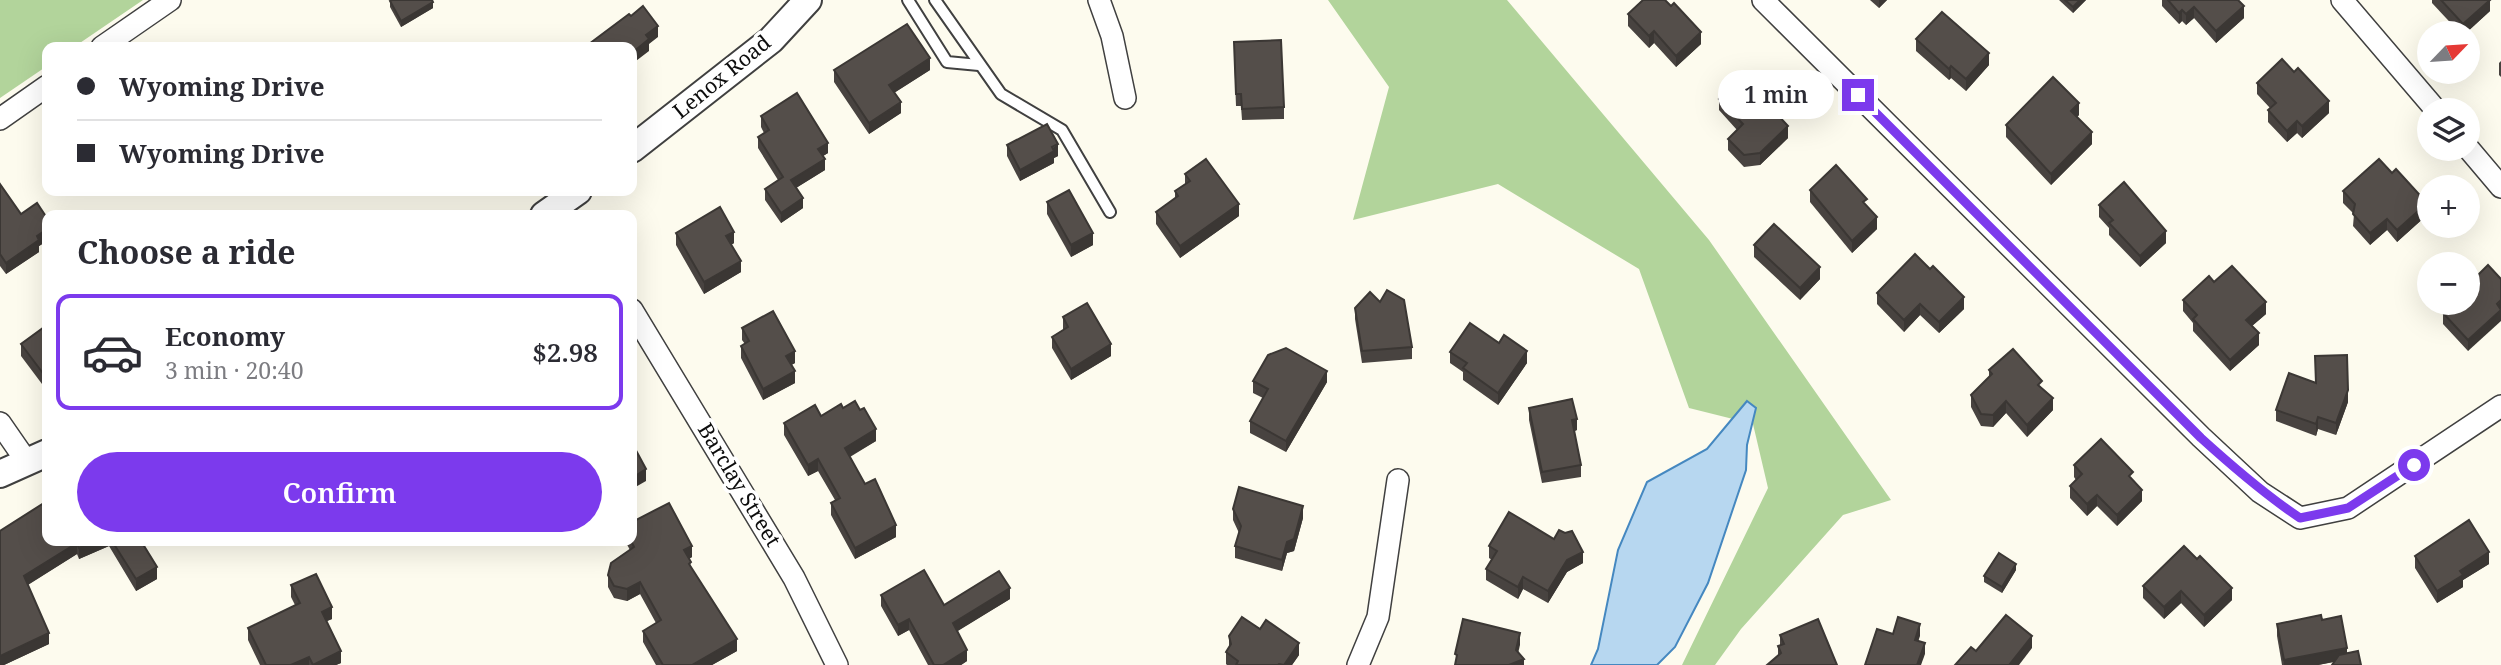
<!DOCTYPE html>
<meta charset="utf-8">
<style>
body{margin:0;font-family:"Noto Serif",serif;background:#f7f7f7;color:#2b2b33;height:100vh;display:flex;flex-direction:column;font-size:26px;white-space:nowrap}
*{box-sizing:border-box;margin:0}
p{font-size:23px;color:#7c7c81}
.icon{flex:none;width:38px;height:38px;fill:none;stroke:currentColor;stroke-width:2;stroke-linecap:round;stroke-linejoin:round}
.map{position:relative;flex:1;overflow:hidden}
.side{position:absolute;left:42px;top:210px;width:595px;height:336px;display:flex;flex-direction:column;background:#fff;border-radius:14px;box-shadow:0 7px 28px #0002}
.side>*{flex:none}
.hud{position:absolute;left:42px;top:42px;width:595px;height:154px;border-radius:14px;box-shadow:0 7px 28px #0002;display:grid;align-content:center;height:154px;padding:0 35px;background:#fff}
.needle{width:46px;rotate:65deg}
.buttons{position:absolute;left:2417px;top:21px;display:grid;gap:14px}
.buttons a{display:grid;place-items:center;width:63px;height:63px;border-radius:50%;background:#fff;box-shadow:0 7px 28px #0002;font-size:35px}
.end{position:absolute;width:32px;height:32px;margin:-16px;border:9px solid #7c3aed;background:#fff;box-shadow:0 0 0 4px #fff}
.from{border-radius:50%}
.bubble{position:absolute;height:49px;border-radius:24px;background:#fff;box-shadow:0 7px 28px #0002;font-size:23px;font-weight:600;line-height:49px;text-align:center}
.hud b{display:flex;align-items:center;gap:24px;height:66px;font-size:26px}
.hud b+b{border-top:2px solid #e1e1e2}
.hud i{width:18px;height:18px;background:#2b2b33}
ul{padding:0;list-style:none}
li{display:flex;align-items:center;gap:21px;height:116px;margin:0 14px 10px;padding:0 21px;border:4px solid transparent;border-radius:14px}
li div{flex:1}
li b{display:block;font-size:26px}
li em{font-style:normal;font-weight:600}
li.current{border-color:#7c3aed}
li>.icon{width:63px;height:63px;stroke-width:1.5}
h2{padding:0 35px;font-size:32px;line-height:84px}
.cta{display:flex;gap:14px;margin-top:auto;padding:14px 35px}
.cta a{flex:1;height:80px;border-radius:42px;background:#7c3aed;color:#fff;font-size:28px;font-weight:600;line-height:80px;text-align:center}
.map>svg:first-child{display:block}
</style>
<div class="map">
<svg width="2501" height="665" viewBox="0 0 2501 665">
<rect width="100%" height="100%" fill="#fdfbee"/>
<g fill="#b2d49b">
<polygon points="0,0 143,0 74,47 47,47 47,66 0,98"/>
<polygon points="1328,0 1507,0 1709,240 1891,500 1843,515 1741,629 1715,665 1682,665 1768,488 1753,424 1689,408 1639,269 1498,184 1353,220 1389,87"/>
</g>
<polygon fill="#b7d7f0" stroke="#4588c0" stroke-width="2" points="1747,401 1756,408 1747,445 1746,470 1708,583 1675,647 1657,665 1591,665 1598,649 1618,550 1647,482 1707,449"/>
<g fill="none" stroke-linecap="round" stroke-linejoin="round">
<g stroke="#404040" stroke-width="14">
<g id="service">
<polyline points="908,0 947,62 979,65"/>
<polyline points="935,0 1001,94 1062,130 1110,212"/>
</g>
</g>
<g stroke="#404040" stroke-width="24">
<g id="minor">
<polyline points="1099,0 1112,36 1125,98"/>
<polyline points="1763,0 2201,437 2260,492 2300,518 2348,508 2501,406"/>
<polyline points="2342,0 2436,110"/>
<polyline points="102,47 170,0"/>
<polyline points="0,119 47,86"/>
<polyline points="2468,148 2501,187"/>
<polyline points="632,310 794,578 837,665"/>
<polyline points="0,423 27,462"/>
<polyline points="1358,665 1378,617 1398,480"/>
</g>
</g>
<g stroke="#404040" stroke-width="30">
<g id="tertiary">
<polyline points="632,149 771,40 808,0"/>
<polyline points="544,215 578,191"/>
<polyline points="0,474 47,453"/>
</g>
</g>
<use href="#service" stroke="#fff" stroke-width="10"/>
<use href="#minor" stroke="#fff" stroke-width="21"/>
<use href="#tertiary" stroke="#fff" stroke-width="26"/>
</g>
<g fill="#484340">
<polygon points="1870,0 1887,0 1879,8"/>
<polygon points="2059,0 2086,0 2073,13"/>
<polygon points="2162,0 2238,0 2244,18 2216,43 2194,18 2186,25 2182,21 2179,24 2162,6"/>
<polygon points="2432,0 2490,0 2490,11 2466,33 2460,33 2432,3"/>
<polygon points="390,1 433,8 401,27 390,7"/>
<polygon points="1628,14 1701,44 1676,67 1654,43 1649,48 1628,26"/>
<polygon points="1916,39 1989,65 1966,91 1951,78 1949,80 1916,51"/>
<polygon points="1234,53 1284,107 1284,119 1242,120 1241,106 1236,106"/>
<polygon points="2501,61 2501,77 2499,75 2499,63"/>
<polygon points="834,70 930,70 894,93 901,113 869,134 834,82"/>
<polygon points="2257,83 2329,113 2302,138 2297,133 2287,142 2268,122 2268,110 2270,108 2257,94"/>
<polygon points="1719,99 1778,115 1788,138 1760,165 1744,167 1728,150 1728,139 1737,130 1719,110"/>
<polygon points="2079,115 2077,117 2092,144 2051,185 2006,137 2006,125"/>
<polygon points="761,116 828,153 823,156 825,170 796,188 803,208 781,223 765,200 765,189 778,180 758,148 758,137 764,133 761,127"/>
<polygon points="1007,145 1058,156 1054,158 1054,163 1020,181 1007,156"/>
<polygon points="1185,174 1239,216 1180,258 1156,224 1156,212 1175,198 1175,191 1185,184"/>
<polygon points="0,184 21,214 47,218 47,241 39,246 39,252 6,274 0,266"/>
<polygon points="1810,190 1867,206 1877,229 1852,253 1810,202"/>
<polygon points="2343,191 2427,215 2397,242 2387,230 2370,245 2353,226 2354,214 2343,203"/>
<polygon points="1047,202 1093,245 1071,257 1047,214"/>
<polygon points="2099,205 2166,243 2140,267 2109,235 2109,228 2099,217"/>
<polygon points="676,233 734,243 731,245 741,272 704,294 676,245"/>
<polygon points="1754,245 1820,279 1800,300 1754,257"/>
<polygon points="2429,276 2429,295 2425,290 2425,279"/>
<polygon points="2501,279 2468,351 2443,324 2443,313 2444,312 2436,303 2468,303"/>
<polygon points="2214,282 2266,314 2252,326 2259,345 2230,371 2193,331 2193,323 2183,311 2183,300"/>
<polygon points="1877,293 1964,309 1939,333 1920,315 1904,332 1877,304"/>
<polygon points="47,307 47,380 42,384 21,356 21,344 47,325 44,321 44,310"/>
<polygon points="1355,308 1412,347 1412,359 1362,363 1355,319"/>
<polygon points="1063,317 1111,356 1071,380 1052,348 1052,337 1063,330"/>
<polygon points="742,328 795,363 791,365 795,383 763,400 741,358 741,346 745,344 742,340"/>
<polygon points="1450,352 1527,363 1498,405 1463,380 1463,372 1450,363"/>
<polygon points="1989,370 2042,388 2053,410 2027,437 2006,413 1993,427 1981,426 1971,407 1971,395 1989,378"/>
<polygon points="1253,381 1327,382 1286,452 1250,433 1250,421 1263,398 1253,393"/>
<polygon points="2348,402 2336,435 2318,429 2316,436 2276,421 2276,410"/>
<polygon points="843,408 876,441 850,457 896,537 855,559 831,515 831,503 835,500 818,471 808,476 784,435 784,423 821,416"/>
<polygon points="1529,408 1577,430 1574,431 1581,465 1581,477 1542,483 1529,420"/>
<polygon points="2074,465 2133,481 2142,501 2117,526 2097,506 2087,516 2070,498 2070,486 2076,480 2074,477"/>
<polygon points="47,501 47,541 141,541 157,579 136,591 109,546 79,559 77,554 28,585 49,644 4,665"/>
<polygon points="1233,509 1303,518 1294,551 1287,553 1282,571 1235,558 1235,546 1239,533 1233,520"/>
<polygon points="625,541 632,541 692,557 689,559 691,567 737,651 712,665 656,665 643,642 643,631 656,623 640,594 627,601 614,598 608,587 608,575 630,550"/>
<polygon points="1489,546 1583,563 1567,572 1548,603 1523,589 1518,599 1486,580 1486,569 1492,560 1489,558"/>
<polygon points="2415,556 2489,564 2463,580 2463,587 2437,603 2415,568"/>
<polygon points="2016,570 2002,593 1984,582 1984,576"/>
<polygon points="291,585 332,619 327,621 341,663 336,665 260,665 248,640 248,628 295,605 291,597"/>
<polygon points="2143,586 2232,600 2204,627 2181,603 2164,619 2143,598"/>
<polygon points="881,595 944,605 1010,599 957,631 967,661 961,665 928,665 909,630 898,636 881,606"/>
<polygon points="2322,620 2347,653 2334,662 2318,665 2282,665 2277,636 2277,624"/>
<polygon points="1780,635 1837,665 1778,656 1778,646 1780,645"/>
<polygon points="1229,636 1299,655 1292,665 1227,665 1226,664 1226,652 1229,648"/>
</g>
<g fill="#3b3734">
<polygon points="1879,0 1887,0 1879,8"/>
<polygon points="2080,0 2086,0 2073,13 2073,7"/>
<polygon points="2490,0 2490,11 2466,33 2463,33 2463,24"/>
<polygon points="433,2 433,8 401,27 401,21"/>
<polygon points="2244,6 2244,18 2216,43 2216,31"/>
<polygon points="2194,7 2194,18 2186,25 2186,14"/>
<polygon points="2182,10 2182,21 2179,24 2179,13"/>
<polygon points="658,26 658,37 649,44 649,51 632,64 632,53 646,35"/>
<polygon points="1654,31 1654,43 1649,48 1649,36"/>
<polygon points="1701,32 1701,44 1676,67 1676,56"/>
<polygon points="1989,53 1989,65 1966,91 1966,79"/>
<polygon points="930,58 930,70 889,96 889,85"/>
<polygon points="1951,66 1951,78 1949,80 1949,69"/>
<polygon points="2329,101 2329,113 2302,138 2302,126"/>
<polygon points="901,102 901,113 869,134 869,123"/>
<polygon points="2079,103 2079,115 2071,123 2071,111"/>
<polygon points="2297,121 2297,133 2287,142 2287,131"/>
<polygon points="1788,126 1788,138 1760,165 1760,153"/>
<polygon points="2092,132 2092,144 2051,185 2051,174"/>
<polygon points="828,143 828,153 818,159 818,149"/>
<polygon points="1058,144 1058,156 1054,158 1054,163 1020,181 1020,170"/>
<polygon points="825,159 825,170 791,191 791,180"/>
<polygon points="803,198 803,208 781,223 781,213"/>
<polygon points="2427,203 2427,215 2397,242 2397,230"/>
<polygon points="1239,204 1239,216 1180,258 1180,246"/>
<polygon points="1877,217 1877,229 1852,253 1852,241"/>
<polygon points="2387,219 2387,230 2370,245 2370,233"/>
<polygon points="47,229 47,241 39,246 39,252 6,274 6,263 37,236"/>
<polygon points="2166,231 2166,243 2140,267 2140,256"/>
<polygon points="734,232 734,243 726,248 726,236"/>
<polygon points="1093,233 1093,245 1071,257 1071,245"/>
<polygon points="741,261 741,272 704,294 704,282"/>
<polygon points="1820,267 1820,279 1800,300 1800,288"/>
<polygon points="1964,297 1964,309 1939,333 1939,322"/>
<polygon points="2501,300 2501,321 2468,351 2468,340"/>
<polygon points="2266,302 2266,314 2246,331 2246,320"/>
<polygon points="1920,304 1920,315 1904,332 1904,320"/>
<polygon points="2259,333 2259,345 2230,371 2230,360"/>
<polygon points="1111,344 1111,356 1071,380 1071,369"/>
<polygon points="795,351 795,363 786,368 786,356"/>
<polygon points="1527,351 1527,363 1498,405 1498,393"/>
<polygon points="47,369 47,380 42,384 42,372"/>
<polygon points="795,371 795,383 763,400 763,389"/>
<polygon points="1327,371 1327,382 1286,452 1286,441"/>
<polygon points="2348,390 2348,402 2336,435 2336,423"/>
<polygon points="2053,398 2053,410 2027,437 2027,425"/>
<polygon points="2006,401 2006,413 1993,427 1993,415"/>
<polygon points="2318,417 2318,429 2316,436 2316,424"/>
<polygon points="1577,419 1577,430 1572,432 1572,420"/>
<polygon points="876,429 876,441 845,459 845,448"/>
<polygon points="818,459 818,471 808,476 808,465"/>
<polygon points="646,469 646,481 632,489 632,478"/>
<polygon points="2142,490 2142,501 2117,526 2117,515"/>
<polygon points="2097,495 2097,506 2087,516 2087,504"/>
<polygon points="1303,506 1303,518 1294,551 1287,553 1282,571 1282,560 1287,542"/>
<polygon points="896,525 896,537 855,559 855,548"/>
<polygon points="94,541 109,541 109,546 79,559 79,548"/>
<polygon points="77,543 77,554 24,587 24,576"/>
<polygon points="692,546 692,557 684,561 684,550"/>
<polygon points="1583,552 1583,563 1567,572 1548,603 1548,591 1567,560"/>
<polygon points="2489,552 2489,564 2463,580 2463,587 2437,603 2437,591 2460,571"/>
<polygon points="2016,564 2016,570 2002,593 2002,587"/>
<polygon points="157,567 157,579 136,591 136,579"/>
<polygon points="1523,577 1523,589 1518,599 1518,587"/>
<polygon points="640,582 640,594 627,601 627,589"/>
<polygon points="1010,588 1010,599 953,634 953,623"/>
<polygon points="2232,588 2232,600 2204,627 2204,615"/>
<polygon points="2181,591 2181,603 2164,619 2164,607"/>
<polygon points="332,607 332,619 322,623 322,612"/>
<polygon points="909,619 909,630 898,636 898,625"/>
<polygon points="1920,624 1920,636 1915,651 1915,640"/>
<polygon points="49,633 49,644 4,665 0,665 0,656"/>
<polygon points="1520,633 1520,645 1516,662 1516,650"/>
<polygon points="2032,636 2032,648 2019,665 2009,665"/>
<polygon points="737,639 737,651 712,665 692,665"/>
<polygon points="1299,643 1299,655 1292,665 1284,665"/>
<polygon points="1925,643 1925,654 1921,665 1917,665"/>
<polygon points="2347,648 2347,659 2318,665 2284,665 2284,660"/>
<polygon points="967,650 967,661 961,665 943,665"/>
<polygon points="341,651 341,663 336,665 313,665"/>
<polygon points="309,657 309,665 291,665"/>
<polygon points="1524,659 1524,665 1509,665"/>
</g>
<g fill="#544e4a" stroke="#3b3734" stroke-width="2">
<polygon points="392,0 432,0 433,2 401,21 390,1"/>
<polygon points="1643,0 1665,0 1671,6 1674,3 1701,32 1676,56 1654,31 1649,36 1628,14"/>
<polygon points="2065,0 2080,0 2073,7"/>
<polygon points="2168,0 2238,0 2244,6 2216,31 2194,7 2186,14 2182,10 2179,13"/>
<polygon points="2441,0 2490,0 2463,24"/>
<polygon points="643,6 658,26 646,35 649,39 632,53 632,47 585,47 629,14 631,16"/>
<polygon points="1942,12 1989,53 1966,79 1951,66 1949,69 1916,39"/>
<polygon points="907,24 930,58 889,85 901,102 869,123 834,70"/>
<polygon points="1281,40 1284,107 1242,109 1241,94 1236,94 1234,42"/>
<polygon points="2282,59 2294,72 2298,68 2329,101 2302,126 2297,121 2287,131 2268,110 2276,103 2257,83"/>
<polygon points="1744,74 1778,108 1775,112 1788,126 1760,153 1744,155 1728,139 1743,124 1719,99"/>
<polygon points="2053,77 2079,103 2071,111 2092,132 2051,174 2006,125"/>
<polygon points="797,93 828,143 818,149 825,159 791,180 803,198 781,213 765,189 783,177 758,137 769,130 761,116"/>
<polygon points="1047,124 1058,144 1052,147 1054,151 1020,170 1007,145"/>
<polygon points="1206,159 1239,204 1180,246 1156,212 1178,196 1175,191 1190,181 1185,174"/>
<polygon points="2379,159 2392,173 2396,169 2427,203 2397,230 2387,219 2370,233 2353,214 2355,204 2343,191"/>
<polygon points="1836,165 1867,199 1863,202 1877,217 1852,241 1810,190"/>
<polygon points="2124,182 2166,231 2140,256 2109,223 2113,220 2099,205"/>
<polygon points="0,184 21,214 37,203 47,218 47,229 37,236 39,240 6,263 0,254"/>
<polygon points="1069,190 1093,233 1071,245 1047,202"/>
<polygon points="720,207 734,232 726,236 741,261 704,282 676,233"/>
<polygon points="1774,224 1820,267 1800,288 1754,245"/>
<polygon points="1915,254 1930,269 1933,266 1964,297 1939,322 1920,304 1904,320 1877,293"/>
<polygon points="2488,265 2501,279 2501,300 2497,304 2501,310 2468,340 2443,313 2449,307 2446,303 2468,303 2468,285"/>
<polygon points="2232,266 2266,302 2246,320 2259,333 2230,360 2193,319 2197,315 2183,300 2209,276 2214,282"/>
<polygon points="2429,276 2429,284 2425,279"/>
<polygon points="1387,290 1404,300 1412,347 1362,351 1355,308 1370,292 1380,302"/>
<polygon points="1087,303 1111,344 1071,369 1052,337 1068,327 1063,317"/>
<polygon points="773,311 795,351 786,356 795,371 763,389 741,346 749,341 742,328"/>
<polygon points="1470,323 1499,343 1504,335 1527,351 1498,393 1463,368 1467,363 1450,352"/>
<polygon points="47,325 47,369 42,372 21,344"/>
<polygon points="1286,348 1327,371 1286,441 1250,421 1268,389 1253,381 1268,355"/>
<polygon points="2013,349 2042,381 2038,385 2053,398 2027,425 2006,401 1993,415 1981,414 1971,395 1992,374 1989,370"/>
<polygon points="2347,355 2348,390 2336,423 2318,417 2316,424 2276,410 2289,373 2316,383 2315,356"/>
<polygon points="1572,399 1577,419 1572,420 1581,465 1542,472 1529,408"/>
<polygon points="855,401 860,410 864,408 876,429 845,448 865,484 875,479 896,525 855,548 831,503 840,498 818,459 808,465 784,423 815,405 821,416 841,404 843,408"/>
<polygon points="2101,439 2133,472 2129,476 2142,490 2117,515 2097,495 2087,504 2070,486 2082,474 2074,465"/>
<polygon points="632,443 646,469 632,478"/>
<polygon points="1239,487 1303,506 1294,539 1287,542 1282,560 1235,546 1241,526 1233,509"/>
<polygon points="47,501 47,541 94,541 79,548 77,543 24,576 49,633 0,656 0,531"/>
<polygon points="669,503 692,546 684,550 691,562 689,564 737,639 692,665 663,665 643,631 661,620 640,582 627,589 614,586 608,575 611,563 634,547 631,541 632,541 632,522"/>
<polygon points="1509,512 1554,539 1559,530 1565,533 1572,531 1583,552 1567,560 1548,591 1523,577 1518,587 1486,569 1497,551 1489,546"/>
<polygon points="2469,520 2489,552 2460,571 2463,575 2437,591 2415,556"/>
<polygon points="112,541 141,541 157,567 136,579"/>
<polygon points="2184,546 2197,559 2200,556 2232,588 2204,615 2181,591 2164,607 2143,586"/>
<polygon points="1999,553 2016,564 2002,587 1984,576"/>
<polygon points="924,570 944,605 999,571 1010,588 953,623 967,650 943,665 934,665 909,619 898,625 881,595"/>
<polygon points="316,574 332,607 322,612 341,651 313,665 309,657 291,665 266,665 248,628 300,603 291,585"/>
<polygon points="2006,615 2032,636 2009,665 1955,665 1971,647 1976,651"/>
<polygon points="2321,615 2322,620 2341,616 2347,648 2284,660 2277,624"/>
<polygon points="1242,617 1260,629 1266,620 1299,643 1284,665 1279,664 1278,665 1236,665 1238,661 1226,652 1231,644 1229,636"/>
<polygon points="1898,617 1920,624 1915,640 1925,643 1917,665 1865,665 1877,629 1893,634"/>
<polygon points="1463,619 1520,633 1516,650 1524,659 1509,665 1455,665 1457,655 1455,654"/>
<polygon points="1818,619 1837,665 1767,665 1781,653 1778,646 1784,644 1780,635"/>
<polygon points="2358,651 2361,665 2332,665 2339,655"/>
</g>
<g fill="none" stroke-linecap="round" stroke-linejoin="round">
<path stroke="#7c3aed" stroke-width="9" d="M1858,95L2201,438C2233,467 2264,494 2300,518L2348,508L2414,465"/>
</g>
<g text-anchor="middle" stroke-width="7" stroke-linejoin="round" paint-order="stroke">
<g font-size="21" fill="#0d0d0d" stroke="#fff">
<text transform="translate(722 77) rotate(-39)" y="7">Lenox Road</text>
<text transform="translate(739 485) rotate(59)" y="7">Barclay Street</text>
</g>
</g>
</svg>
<div class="buttons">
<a><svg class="needle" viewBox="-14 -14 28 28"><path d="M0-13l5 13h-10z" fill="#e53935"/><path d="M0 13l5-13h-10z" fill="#7c7c81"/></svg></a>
<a><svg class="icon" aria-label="layers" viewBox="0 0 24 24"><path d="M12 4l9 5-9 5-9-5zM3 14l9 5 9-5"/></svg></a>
<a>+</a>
<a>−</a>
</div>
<i class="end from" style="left:2414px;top:465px"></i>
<i class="end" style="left:1858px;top:95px"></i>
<div class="bubble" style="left:1718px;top:70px;width:116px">1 min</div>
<div class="hud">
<b><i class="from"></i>Wyoming Drive</b>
<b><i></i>Wyoming Drive</b>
</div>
<section class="side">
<h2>Choose a ride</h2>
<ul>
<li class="current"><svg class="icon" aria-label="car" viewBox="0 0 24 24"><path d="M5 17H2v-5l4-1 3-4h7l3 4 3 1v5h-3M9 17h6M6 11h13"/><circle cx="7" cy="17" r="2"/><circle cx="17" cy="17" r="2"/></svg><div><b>Economy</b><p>3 min · 20:40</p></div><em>$2.98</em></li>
</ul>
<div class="cta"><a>Confirm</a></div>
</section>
</div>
